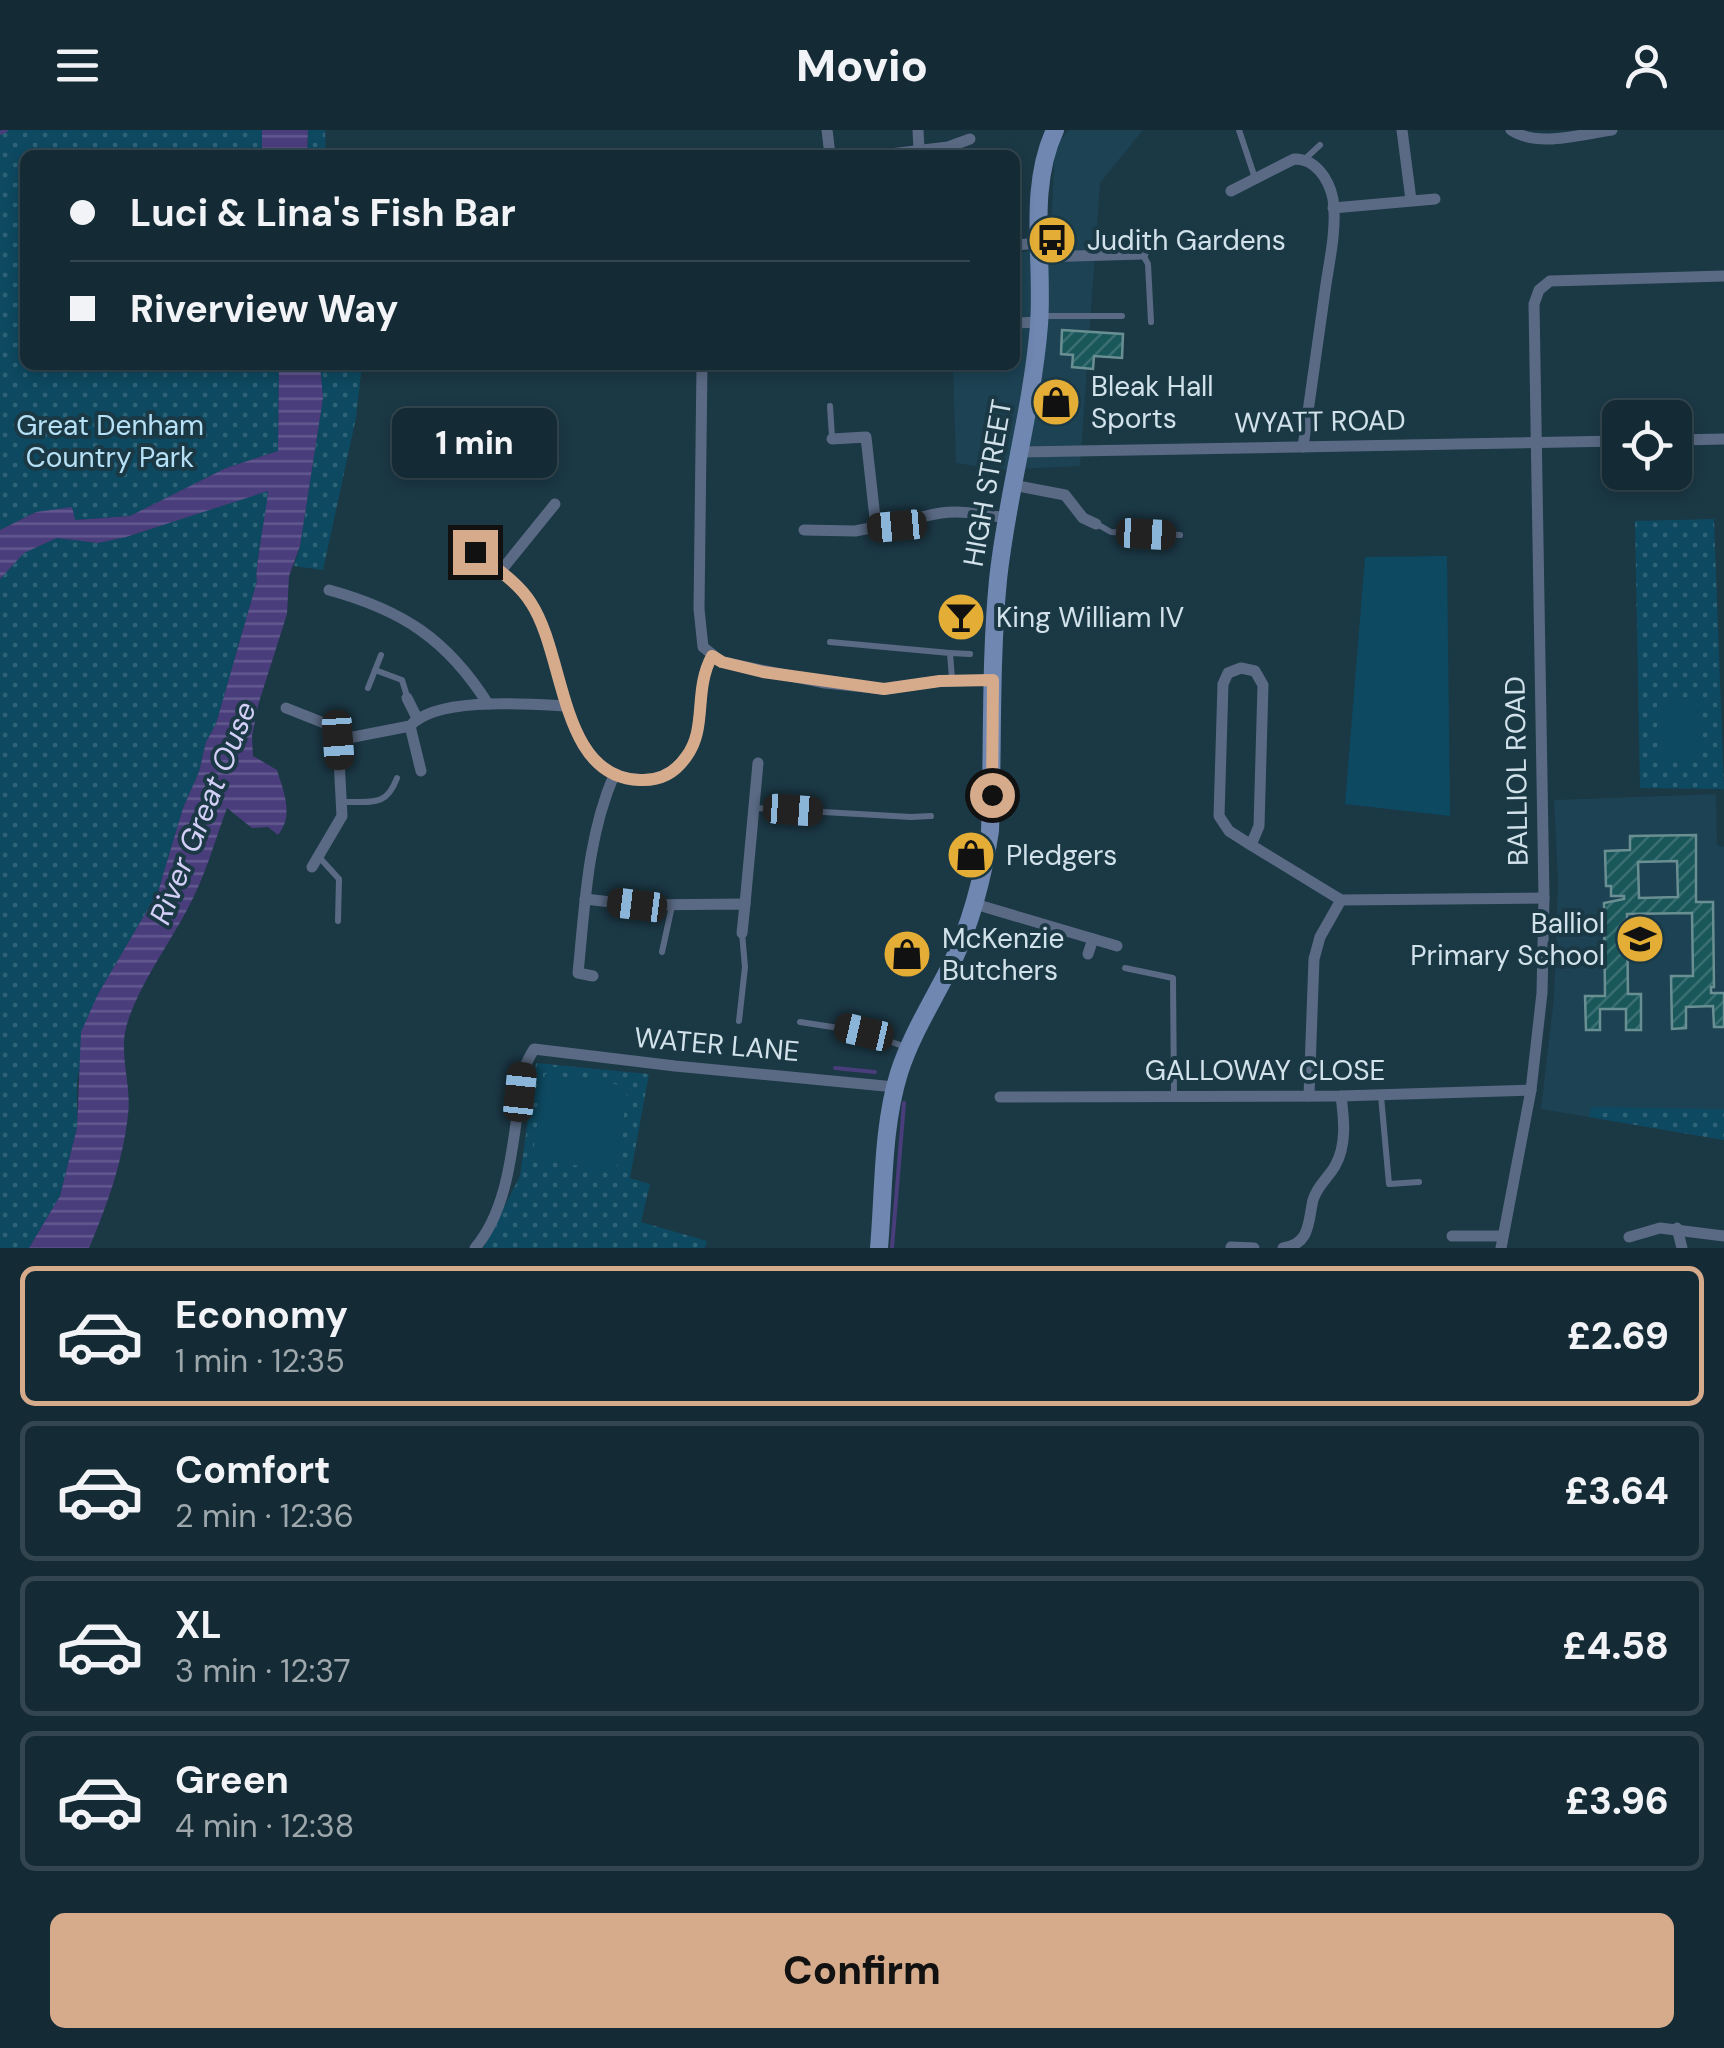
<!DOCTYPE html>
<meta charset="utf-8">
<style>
body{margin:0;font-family:"DM Sans",sans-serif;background:#213640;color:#f1f3f6;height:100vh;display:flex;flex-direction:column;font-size:38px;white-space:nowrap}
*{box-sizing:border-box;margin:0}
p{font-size:32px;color:#9da7ac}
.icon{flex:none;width:55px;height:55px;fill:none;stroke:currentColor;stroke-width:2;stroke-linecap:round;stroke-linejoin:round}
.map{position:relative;height:1118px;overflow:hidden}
.side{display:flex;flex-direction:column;background:#142a34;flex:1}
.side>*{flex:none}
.guide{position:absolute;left:20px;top:20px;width:1000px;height:220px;border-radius:15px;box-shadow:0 5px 15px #0003,0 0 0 2px #33464f;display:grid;align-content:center;height:220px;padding:0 50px;background:#142a34}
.controls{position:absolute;left:1602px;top:270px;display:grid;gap:20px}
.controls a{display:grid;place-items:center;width:90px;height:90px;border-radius:15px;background:#142a34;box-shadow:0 5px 15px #0003,0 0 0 2px #33464f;font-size:50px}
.end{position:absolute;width:45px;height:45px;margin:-22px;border:12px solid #d6ab8b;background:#111;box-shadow:0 0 0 5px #111}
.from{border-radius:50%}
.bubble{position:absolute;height:70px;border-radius:15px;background:#142a34;box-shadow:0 5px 15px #0003,0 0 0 2px #33464f;font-size:32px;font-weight:800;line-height:70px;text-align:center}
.car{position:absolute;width:30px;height:60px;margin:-30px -15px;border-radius:12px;box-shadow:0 0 8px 2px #0007;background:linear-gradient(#222 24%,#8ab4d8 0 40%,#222 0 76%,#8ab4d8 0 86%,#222 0)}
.guide b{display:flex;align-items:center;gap:35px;height:95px;font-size:38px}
.guide b+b{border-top:2px solid #33464f}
.guide i{width:25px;height:25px;background:#f1f3f6}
ul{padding:18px 0 0;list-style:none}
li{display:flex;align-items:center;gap:30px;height:140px;margin:0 20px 15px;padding:0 30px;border:5px solid #33464f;border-radius:15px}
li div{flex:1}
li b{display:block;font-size:38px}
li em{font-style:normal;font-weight:800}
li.on{border-color:#d6ab8b}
li>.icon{width:90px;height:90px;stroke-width:1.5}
.action{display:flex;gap:20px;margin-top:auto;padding:20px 50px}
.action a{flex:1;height:115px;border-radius:15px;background:#d6ab8b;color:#111;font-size:40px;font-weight:800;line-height:115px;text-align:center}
header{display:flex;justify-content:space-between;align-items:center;height:130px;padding:0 50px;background:#142a34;font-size:45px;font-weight:800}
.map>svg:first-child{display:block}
</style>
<header><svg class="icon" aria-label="menu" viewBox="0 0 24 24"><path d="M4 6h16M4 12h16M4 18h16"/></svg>Movio<svg class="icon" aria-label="person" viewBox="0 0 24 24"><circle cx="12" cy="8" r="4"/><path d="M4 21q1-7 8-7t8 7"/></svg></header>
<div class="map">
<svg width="1724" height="1118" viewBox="0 0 1724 1118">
<defs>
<pattern id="grass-dots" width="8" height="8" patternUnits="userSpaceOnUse" patternTransform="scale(2.5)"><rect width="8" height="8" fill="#0d4961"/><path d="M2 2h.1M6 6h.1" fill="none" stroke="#2f6378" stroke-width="1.8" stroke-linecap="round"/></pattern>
<pattern id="water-rules" width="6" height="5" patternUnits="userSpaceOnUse" patternTransform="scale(2.5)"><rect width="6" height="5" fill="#493d7c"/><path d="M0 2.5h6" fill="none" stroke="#62598f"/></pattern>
<pattern id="building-hatch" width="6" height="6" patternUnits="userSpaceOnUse" patternTransform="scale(2.5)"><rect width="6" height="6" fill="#1a575b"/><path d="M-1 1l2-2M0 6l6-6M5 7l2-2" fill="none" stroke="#3a6f73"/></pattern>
</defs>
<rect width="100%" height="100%" fill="#1b3845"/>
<g fill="#1c4253">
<polygon points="1069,0 1143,0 1100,53 1080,336 1000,340 956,333 953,235 1015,235 1015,123 1050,118 1055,16"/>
<polygon points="1716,664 1717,715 1724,717 1724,1010 1541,979 1554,867 1558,752 1554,670"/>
</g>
<g fill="url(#grass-dots)">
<polygon points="0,0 262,0 262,25 25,25 25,235 279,235 278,321 226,338 130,386 74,390 72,378 36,382 0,400"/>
<polygon points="308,0 325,0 326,25 307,25"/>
<polygon points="320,235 362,235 356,288 323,440 294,436 300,416 323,268"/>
<path d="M269,360C267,378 254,441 257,451L216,594L206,612L199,642L183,678L158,762L98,864L77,950V998L60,1066L29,1118H0V449L23,423L57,408L98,413L126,407Z"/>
<polygon points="1714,389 1724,659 1640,658 1635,391"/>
<polygon points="536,933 649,944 630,1048 650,1054 641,1092 707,1111 705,1118 483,1118 520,1046"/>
<polygon points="1591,977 1724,979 1724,1010 1589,987"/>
</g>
<g fill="#0d4961">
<polygon points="1447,426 1450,686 1345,674 1365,427"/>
<polygon points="1697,568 1698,631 1658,632 1657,569"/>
<polygon points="545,944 628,956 616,1041 532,1029"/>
</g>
<g fill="url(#water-rules)">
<polygon points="262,0 308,0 307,25 262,25"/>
<path d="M279,235H320L323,268L300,416L289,446L287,484L259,572L252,606L253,626L277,640C284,663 294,685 278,705L268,697L252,698L227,678C215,710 205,747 188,778C168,816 140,853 127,894C118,924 132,954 128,985C123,1031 107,1076 89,1118H29L60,1066L77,998L81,902L98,864L158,762L183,678L199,642L206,612L216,594L257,451C254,442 267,378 268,361L126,407L98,413L57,408L24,423L0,449V400L36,382L72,377L75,390L130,386L226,338L278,321Z"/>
</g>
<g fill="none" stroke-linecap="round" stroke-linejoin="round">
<g stroke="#493d7c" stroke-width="4">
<polyline points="0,3 6,0"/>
<polyline points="835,938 875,942"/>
<polyline points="892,1118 904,973"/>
</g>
</g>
<g fill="url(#building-hatch)" stroke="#6a8f92" stroke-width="2.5" fill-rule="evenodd">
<polygon points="1062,200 1123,204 1122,228 1094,226 1093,239 1072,237 1073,225 1061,224"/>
<path d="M1696,705V772H1713L1714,857H1711V863H1724V897H1714L1713,876L1686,877V898L1672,899L1671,846H1693L1692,783L1627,784L1628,864H1641V900H1626V879H1600V900H1586L1585,866H1605L1604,773L1624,769V766H1611V756H1606L1605,721L1630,720V706ZM1677,731L1678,767L1639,768L1638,732Z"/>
</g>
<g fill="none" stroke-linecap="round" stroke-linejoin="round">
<g stroke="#5a6a84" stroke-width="6">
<polyline points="1239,0 1255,48"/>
<polyline points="1305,29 1320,15"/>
<polyline points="1143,125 1148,134 1151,192"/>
<polyline points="1040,186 1122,186"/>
<polyline points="830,276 832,307"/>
<polyline points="1097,394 1111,402 1180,405"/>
<polyline points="830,512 950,523 952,549"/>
<polyline points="950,523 970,524"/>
<polyline points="375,540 402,550 407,566"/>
<polyline points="368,558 381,525"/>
<path d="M342,672C371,671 386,678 397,648"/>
<polyline points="755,678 911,687 931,686"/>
<polyline points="319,727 339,749 338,791"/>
<polyline points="662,822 672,776"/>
<polyline points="1125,838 1173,848 1174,965"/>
<polyline points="739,891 745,837 742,803"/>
<polyline points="800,892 865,902 908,918"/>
<polyline points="1381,966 1389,1054 1419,1052"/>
</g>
<g stroke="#5a6a84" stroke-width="11">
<polyline points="827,0 830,25"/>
<polyline points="918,0 919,20"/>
<polyline points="1402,0 1411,70"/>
<path d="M1511,0C1538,18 1581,4 1612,0"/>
<polyline points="882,25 948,17 970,9"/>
<path d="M1231,61L1294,29C1315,28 1329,49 1333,69C1337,96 1330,128 1326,154C1318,208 1311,263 1303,317"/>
<polyline points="1333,78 1435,69"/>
<polyline points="1015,115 1039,113"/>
<polyline points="1039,127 1143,124"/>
<polyline points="1015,193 1039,192"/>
<polyline points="702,235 699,479 703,517 722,532 825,553 884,559 940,551 993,550"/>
<path d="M832,309L866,307L876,397C899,395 919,386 941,383C963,380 985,385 1006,388"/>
<polyline points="1675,310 1724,309"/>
<polyline points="1021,322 1620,311"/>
<polyline points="1013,355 1065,365 1083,388 1096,394"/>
<polyline points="804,400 855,401 876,397"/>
<path d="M475,422C494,437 518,452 531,473C566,526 559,648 640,650C662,651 678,640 690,621C706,595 694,560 712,525"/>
<polyline points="500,442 555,374"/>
<path d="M329,460C402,480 447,509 488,574"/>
<polygon points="1241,538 1255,541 1263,555 1259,696 1251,715 1229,701 1219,686 1223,554 1228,543"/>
<polyline points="407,568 417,588"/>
<polyline points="286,578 329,595 338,610"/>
<polyline points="410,596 421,641"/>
<polyline points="1251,715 1341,770 1544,768"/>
<path d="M312,737L342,686L338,610L410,596C436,566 529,574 567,576"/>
<polyline points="585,769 637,775 745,774 742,803"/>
<polyline points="745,774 758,633"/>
<polyline points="975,774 1117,816"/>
<polyline points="1088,824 1093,809"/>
<path d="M593,846L578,843C585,775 587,708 614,645"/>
<polyline points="1309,966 1314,829 1320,807 1341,770"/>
<polyline points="1000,967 1341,966 1531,960"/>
<polyline points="1677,1098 1682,1118"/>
<polyline points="1452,1106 1503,1106"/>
<polyline points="1629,1107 1660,1098 1724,1106"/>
<polyline points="1231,1117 1254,1118"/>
<path d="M475,1118C505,1083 511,1029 517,986C521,957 518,945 534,919L675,936L895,957"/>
<path d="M1283,1118C1311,1114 1308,1091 1313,1070C1317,1056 1328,1048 1335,1036C1347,1015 1344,989 1341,966"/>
<polyline points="1501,1118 1531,960 1542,863 1544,768 1534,174 1539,160 1550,151 1724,146"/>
</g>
<path stroke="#6f87b1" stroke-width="18" d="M879,1118C884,1061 882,998 899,943C911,905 934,869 952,833C972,791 983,747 990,701C993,618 990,533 998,450C1007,364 1032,281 1039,195C1044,131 1027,60 1055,0"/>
</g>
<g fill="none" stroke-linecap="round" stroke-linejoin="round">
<path stroke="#d6ab8b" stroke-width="12" d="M475,422C494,437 518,452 531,473C566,526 559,648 640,650C659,651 675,643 686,627C708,598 693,561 712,526L722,532L763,542L884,559L940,551L993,550L992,665"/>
</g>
<defs>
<g id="bus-disc" transform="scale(2.5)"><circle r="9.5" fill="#e4ad35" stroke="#1b3845"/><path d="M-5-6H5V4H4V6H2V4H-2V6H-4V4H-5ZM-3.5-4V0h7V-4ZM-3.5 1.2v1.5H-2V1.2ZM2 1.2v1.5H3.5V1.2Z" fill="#111"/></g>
<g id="shop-disc" transform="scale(2.5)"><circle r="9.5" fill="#e4ad35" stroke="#1b3845"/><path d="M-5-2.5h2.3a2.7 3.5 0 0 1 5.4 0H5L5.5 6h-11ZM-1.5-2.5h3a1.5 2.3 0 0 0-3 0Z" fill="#111"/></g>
<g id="bar-disc" transform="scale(2.5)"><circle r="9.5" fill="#e4ad35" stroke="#1b3845"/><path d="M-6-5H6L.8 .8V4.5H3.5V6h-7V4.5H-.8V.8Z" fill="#111"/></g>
<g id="school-disc" transform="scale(2.5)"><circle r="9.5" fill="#e4ad35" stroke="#1b3845"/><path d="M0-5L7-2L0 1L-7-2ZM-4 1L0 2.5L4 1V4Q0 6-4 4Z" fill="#111"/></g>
</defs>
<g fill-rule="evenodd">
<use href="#bus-disc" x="1052" y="110"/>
<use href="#shop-disc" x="1056" y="272"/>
<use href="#bar-disc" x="961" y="487"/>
<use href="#shop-disc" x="971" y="725"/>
<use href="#school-disc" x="1640" y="809"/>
<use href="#shop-disc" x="907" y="824"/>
</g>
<g text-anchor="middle" stroke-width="8" stroke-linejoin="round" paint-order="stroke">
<g font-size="28" fill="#d2e2eb" stroke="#1b3845" text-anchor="start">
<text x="1087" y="120">Judith Gardens</text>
<text x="1091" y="266">Bleak Hall<tspan x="1091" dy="32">Sports</tspan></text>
<text x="996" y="497">King William IV</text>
<text x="1006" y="735">Pledgers</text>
<text x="1605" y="803" text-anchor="end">Balliol<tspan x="1605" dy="32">Primary School</tspan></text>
<text x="942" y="818">McKenzie<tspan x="942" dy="32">Butchers</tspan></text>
</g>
<g font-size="28" fill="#d2e2eb" stroke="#1b3845">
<text transform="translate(1320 291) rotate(-1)" y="10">WYATT ROAD</text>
<text transform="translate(987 353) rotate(-80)" y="10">HIGH STREET</text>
<text transform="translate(1516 641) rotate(-91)" y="10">BALLIOL ROAD</text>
<text transform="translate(717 914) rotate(5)" y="10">WATER LANE</text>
<text x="1265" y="950">GALLOWAY CLOSE</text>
</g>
<g font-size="28" fill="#b6e0f5" stroke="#1b3845">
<text x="110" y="305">Great Denham<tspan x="110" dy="32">Country Park</tspan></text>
</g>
<g font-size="30" font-style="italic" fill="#d3cff6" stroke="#1b3845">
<text transform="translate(203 683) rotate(-68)" y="10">River Great Ouse</text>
</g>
</g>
</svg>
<div class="controls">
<a><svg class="icon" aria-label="locate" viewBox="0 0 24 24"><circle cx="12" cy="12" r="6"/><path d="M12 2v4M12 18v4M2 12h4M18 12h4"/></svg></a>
</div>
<i class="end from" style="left:992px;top:665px"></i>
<i class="end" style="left:475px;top:422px"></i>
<div class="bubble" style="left:392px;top:278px;width:165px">1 min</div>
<i class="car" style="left:897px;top:396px;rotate:265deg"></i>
<i class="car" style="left:1146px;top:404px;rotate:93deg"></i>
<i class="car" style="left:338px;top:610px;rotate:176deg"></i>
<i class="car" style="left:793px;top:680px;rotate:94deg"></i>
<i class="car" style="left:637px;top:775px;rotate:277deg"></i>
<i class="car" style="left:864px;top:902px;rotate:283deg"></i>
<i class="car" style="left:520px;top:962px;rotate:6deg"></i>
<div class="guide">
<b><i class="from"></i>Luci &amp; Lina's Fish Bar</b>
<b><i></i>Riverview Way</b>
</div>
</div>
<section class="side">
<ul>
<li class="on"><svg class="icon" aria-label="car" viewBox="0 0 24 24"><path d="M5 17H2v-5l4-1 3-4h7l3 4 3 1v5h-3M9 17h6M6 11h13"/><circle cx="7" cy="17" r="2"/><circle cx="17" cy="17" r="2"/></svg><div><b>Economy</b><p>1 min · 12:35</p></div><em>£2.69</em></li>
<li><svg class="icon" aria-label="car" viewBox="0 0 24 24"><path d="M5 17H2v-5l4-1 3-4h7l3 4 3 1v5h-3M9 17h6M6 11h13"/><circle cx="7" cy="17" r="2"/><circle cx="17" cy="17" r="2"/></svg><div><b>Comfort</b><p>2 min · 12:36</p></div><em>£3.64</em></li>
<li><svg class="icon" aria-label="car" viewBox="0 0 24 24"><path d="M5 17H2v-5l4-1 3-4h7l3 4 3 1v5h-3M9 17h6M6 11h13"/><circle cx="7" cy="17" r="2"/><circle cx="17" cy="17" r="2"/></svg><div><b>XL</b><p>3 min · 12:37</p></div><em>£4.58</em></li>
<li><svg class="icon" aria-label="car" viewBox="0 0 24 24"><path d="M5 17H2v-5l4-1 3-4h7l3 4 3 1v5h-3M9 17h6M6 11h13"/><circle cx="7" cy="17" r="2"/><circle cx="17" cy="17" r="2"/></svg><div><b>Green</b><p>4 min · 12:38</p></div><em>£3.96</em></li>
</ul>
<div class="action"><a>Confirm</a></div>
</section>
